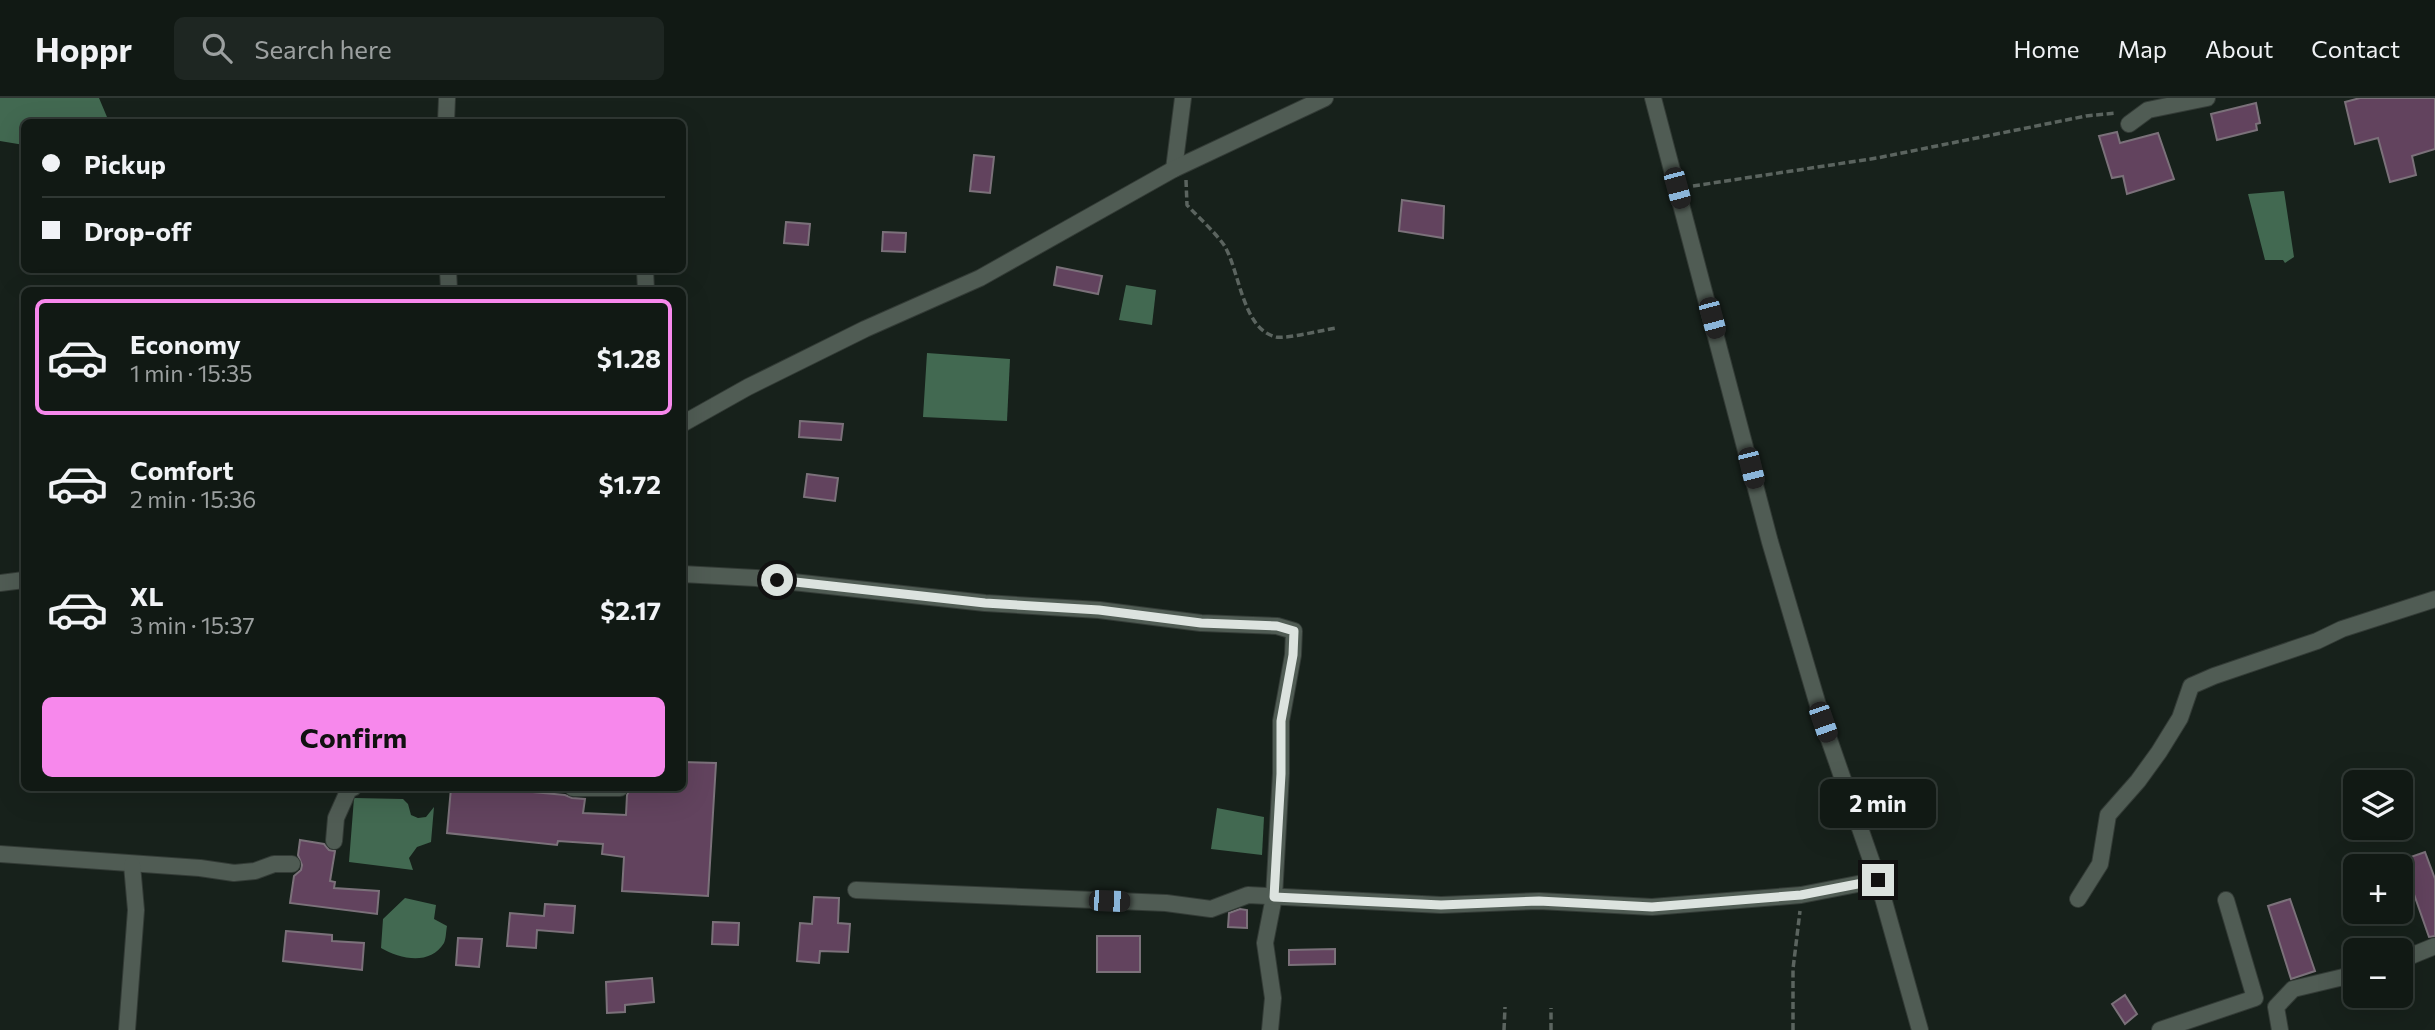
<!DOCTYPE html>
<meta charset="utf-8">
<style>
body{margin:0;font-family:Commissioner,sans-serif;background:#1e2622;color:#f1f3f6;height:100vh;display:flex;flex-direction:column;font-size:26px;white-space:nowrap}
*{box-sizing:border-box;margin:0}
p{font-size:23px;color:#9ca0a0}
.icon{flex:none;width:38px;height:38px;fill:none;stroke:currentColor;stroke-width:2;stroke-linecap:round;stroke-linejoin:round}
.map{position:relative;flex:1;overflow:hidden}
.drawer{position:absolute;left:21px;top:189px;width:665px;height:504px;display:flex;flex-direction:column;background:#111914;border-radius:10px;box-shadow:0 7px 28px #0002,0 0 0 2px #303834}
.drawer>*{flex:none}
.hud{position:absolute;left:21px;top:21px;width:665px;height:154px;border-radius:10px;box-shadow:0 7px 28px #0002,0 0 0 2px #303834;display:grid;align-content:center;height:154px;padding:0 21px;background:#111914}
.tools{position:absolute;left:2343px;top:672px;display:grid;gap:14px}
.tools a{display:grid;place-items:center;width:70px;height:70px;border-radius:10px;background:#111914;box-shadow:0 7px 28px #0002,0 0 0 2px #303834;font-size:35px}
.end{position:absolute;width:32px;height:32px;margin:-16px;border:9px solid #dce3df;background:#111;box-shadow:0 0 0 4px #111}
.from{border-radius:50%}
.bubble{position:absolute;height:49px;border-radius:10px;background:#111914;box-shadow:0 7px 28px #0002,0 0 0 2px #303834;font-size:23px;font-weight:700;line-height:49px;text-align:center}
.car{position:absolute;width:21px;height:42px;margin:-21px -10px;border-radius:9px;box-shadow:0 0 5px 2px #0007;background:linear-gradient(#222 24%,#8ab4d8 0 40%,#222 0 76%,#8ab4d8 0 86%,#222 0)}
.hud b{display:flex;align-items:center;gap:24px;height:66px;font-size:26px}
.hud b+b{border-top:2px solid #303834}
.hud i{width:18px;height:18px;background:#f1f3f6}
ul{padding:12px 0 0;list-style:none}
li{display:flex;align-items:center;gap:21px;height:116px;margin:0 14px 10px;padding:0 7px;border:4px solid transparent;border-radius:10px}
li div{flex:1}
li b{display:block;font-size:26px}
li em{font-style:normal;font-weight:700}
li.current{border-color:#f788ec}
li>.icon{width:63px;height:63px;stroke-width:1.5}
.action{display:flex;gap:14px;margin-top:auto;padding:14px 21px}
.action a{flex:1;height:80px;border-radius:10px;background:#f788ec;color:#111;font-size:28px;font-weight:700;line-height:80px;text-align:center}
header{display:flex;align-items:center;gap:42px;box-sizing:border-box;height:98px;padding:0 35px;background:#111914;border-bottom:2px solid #303834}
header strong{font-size:33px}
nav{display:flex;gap:38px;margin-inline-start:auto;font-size:24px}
.search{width:490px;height:63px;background:#1e2622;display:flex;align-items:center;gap:18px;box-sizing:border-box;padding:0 24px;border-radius:10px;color:#9ca0a0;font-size:26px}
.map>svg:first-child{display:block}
</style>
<header>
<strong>Hoppr</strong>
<div class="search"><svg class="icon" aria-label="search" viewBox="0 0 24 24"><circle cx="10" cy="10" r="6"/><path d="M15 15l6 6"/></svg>Search here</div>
<nav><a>Home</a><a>Map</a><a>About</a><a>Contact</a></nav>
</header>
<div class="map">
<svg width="2435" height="932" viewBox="0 0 2435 932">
<rect width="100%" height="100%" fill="#17211b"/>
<g fill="#426951">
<polygon points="0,0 99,0 107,19 104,24 24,24 24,47 0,43"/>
<polygon points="2284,93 2294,159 2285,165 2283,162 2265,162 2248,96"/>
<polygon points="1126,187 1156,192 1152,227 1119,222"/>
<polygon points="927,255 1010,261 1007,323 923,319"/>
<polygon points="354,700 403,701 408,706 411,717 418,720 426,719 434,709 431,744 417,749 409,760 413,772 349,764"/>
<polygon points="1217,710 1264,719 1262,757 1211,751"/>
<path d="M405,800L436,807L434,821L447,828C446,833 446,841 444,845C430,868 400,861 381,850L383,821Z"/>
</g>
<g fill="#62435e" stroke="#7b717a" stroke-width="2">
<polygon points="2360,0 2435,0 2435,51 2412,58 2416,77 2390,84 2378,40 2355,46 2345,4"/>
<polygon points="2256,5 2260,25 2256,26 2257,32 2217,42 2211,16"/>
<polygon points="2117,34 2120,45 2158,35 2174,81 2127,96 2123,78 2112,80 2099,38"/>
<polygon points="974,57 994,59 990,95 970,93"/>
<polygon points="1402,102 1444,108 1443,140 1399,133"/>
<polygon points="786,124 810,126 808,147 784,145"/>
<polygon points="883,134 906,135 905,154 882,153"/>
<polygon points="1057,169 1102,178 1098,196 1054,187"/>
<polygon points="800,323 843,326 841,342 799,339"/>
<polygon points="807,376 838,380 835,403 804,399"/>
<polygon points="682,664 716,665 708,798 622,793 624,759 602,756 603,746 558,743 557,747 447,735 451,690 489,690 565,697 572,700 585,701 583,715 626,717 627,697 630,690 682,690"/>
<polygon points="300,742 324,746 329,752 335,753 330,783 335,784 334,790 379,793 377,816 290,805 294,778 301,772 302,767 298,757"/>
<polygon points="2425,754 2435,781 2435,838 2429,839 2402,762"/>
<polygon points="814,799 839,800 838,825 850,826 848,854 820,853 819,865 797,863 800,825 812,826"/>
<polygon points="2290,801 2315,873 2291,881 2268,808"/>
<polygon points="545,806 575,808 573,835 537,832 536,850 507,848 510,815 544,818"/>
<polygon points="1240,811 1247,812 1247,830 1228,829 1229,815"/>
<polygon points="713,824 739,825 738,847 712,846"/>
<polygon points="286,833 332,837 332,843 364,845 362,872 283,863"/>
<rect x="1097" y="838" width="43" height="36"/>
<polygon points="458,840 482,841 479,869 456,867"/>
<polygon points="1335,851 1335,866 1289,867 1289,852"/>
<polygon points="652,880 654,904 625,907 625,914 607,915 606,884"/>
<polygon points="2125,897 2137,916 2125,926 2112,906"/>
</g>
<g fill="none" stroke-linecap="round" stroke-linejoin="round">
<g stroke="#333b36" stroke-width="18">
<g id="minor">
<polyline points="1653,0 1770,444 1823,624 1878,782 1920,932"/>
<polyline points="446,24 447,0"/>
<polyline points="2129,26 2148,12 2207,0"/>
<polyline points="1174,71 1183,0"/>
<polyline points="448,172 449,192"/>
<polyline points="645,172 646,192"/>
<polyline points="682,326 748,289 865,231 980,180 1174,71 1325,0"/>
<polyline points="682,476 756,480 985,505 1099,512 1201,525 1277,528 1294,533 1293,557 1281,623 1281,675 1274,799 1265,845 1273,900 1270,932"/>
<polyline points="0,485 24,482"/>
<polyline points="573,690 620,690"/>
<polyline points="334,743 336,720 349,691 353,690"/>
<polyline points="0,756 200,770 234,775 255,773 274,766 292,766"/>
<polyline points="856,792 1166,805 1211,811 1248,797 1441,807 1539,803 1652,809 1801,797 1878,782"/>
<polyline points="2078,801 2100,766 2108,717 2138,683 2159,654 2180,620 2191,588 2214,578 2317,543 2342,531 2435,501"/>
<polyline points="2401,862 2435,848"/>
<polyline points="127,932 136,812 132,767"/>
<polyline points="2160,932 2255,900 2226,802"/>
<polyline points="2280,932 2276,909 2293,891 2356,876"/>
</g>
</g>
<g stroke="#5b645f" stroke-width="3.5" stroke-dasharray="7 3.5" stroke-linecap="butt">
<path d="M1186,82L1187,107C1199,120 1214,133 1224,147C1240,173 1242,231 1276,239C1287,241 1323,232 1336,230"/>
<polyline points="1693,88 1877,60 2086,18 2117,15"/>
<polyline points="1504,932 1505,909"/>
<polyline points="1551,932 1551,910"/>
<polyline points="1793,932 1793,871 1800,813"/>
</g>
<use href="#minor" stroke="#505c54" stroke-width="16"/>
</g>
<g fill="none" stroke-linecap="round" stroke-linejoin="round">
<polyline stroke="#dce3df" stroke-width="9" points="777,482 985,505 1099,512 1201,525 1277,528 1294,533 1293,557 1281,623 1281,676 1274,799 1441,807 1539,803 1652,809 1801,797 1878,782"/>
</g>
</svg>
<div class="tools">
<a><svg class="icon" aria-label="layers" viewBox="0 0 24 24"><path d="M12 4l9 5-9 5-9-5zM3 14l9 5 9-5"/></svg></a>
<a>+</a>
<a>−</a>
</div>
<i class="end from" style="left:777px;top:482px"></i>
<i class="end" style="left:1878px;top:782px"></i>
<div class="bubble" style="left:1820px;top:681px;width:116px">2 min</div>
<i class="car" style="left:1677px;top:90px;rotate:165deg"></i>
<i class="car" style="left:1712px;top:220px;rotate:165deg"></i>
<i class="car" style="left:1751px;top:370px;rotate:166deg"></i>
<i class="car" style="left:1823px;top:624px;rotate:161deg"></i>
<i class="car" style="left:1109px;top:803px;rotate:92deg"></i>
<div class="hud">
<b><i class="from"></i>Pickup</b>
<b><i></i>Drop-off</b>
</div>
<section class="drawer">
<ul>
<li class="current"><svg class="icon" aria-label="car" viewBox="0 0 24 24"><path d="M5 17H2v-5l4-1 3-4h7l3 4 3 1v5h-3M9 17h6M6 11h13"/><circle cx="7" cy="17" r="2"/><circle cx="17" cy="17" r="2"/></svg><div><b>Economy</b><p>1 min · 15:35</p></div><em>$1.28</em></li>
<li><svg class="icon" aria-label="car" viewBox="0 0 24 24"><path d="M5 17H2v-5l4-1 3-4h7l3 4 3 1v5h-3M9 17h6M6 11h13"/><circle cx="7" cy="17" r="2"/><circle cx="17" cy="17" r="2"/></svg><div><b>Comfort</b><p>2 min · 15:36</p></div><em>$1.72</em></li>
<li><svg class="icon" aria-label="car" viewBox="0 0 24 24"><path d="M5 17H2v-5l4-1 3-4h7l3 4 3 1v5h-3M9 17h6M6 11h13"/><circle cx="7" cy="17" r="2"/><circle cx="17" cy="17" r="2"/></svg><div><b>XL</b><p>3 min · 15:37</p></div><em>$2.17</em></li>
</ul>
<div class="action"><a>Confirm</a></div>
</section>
</div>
